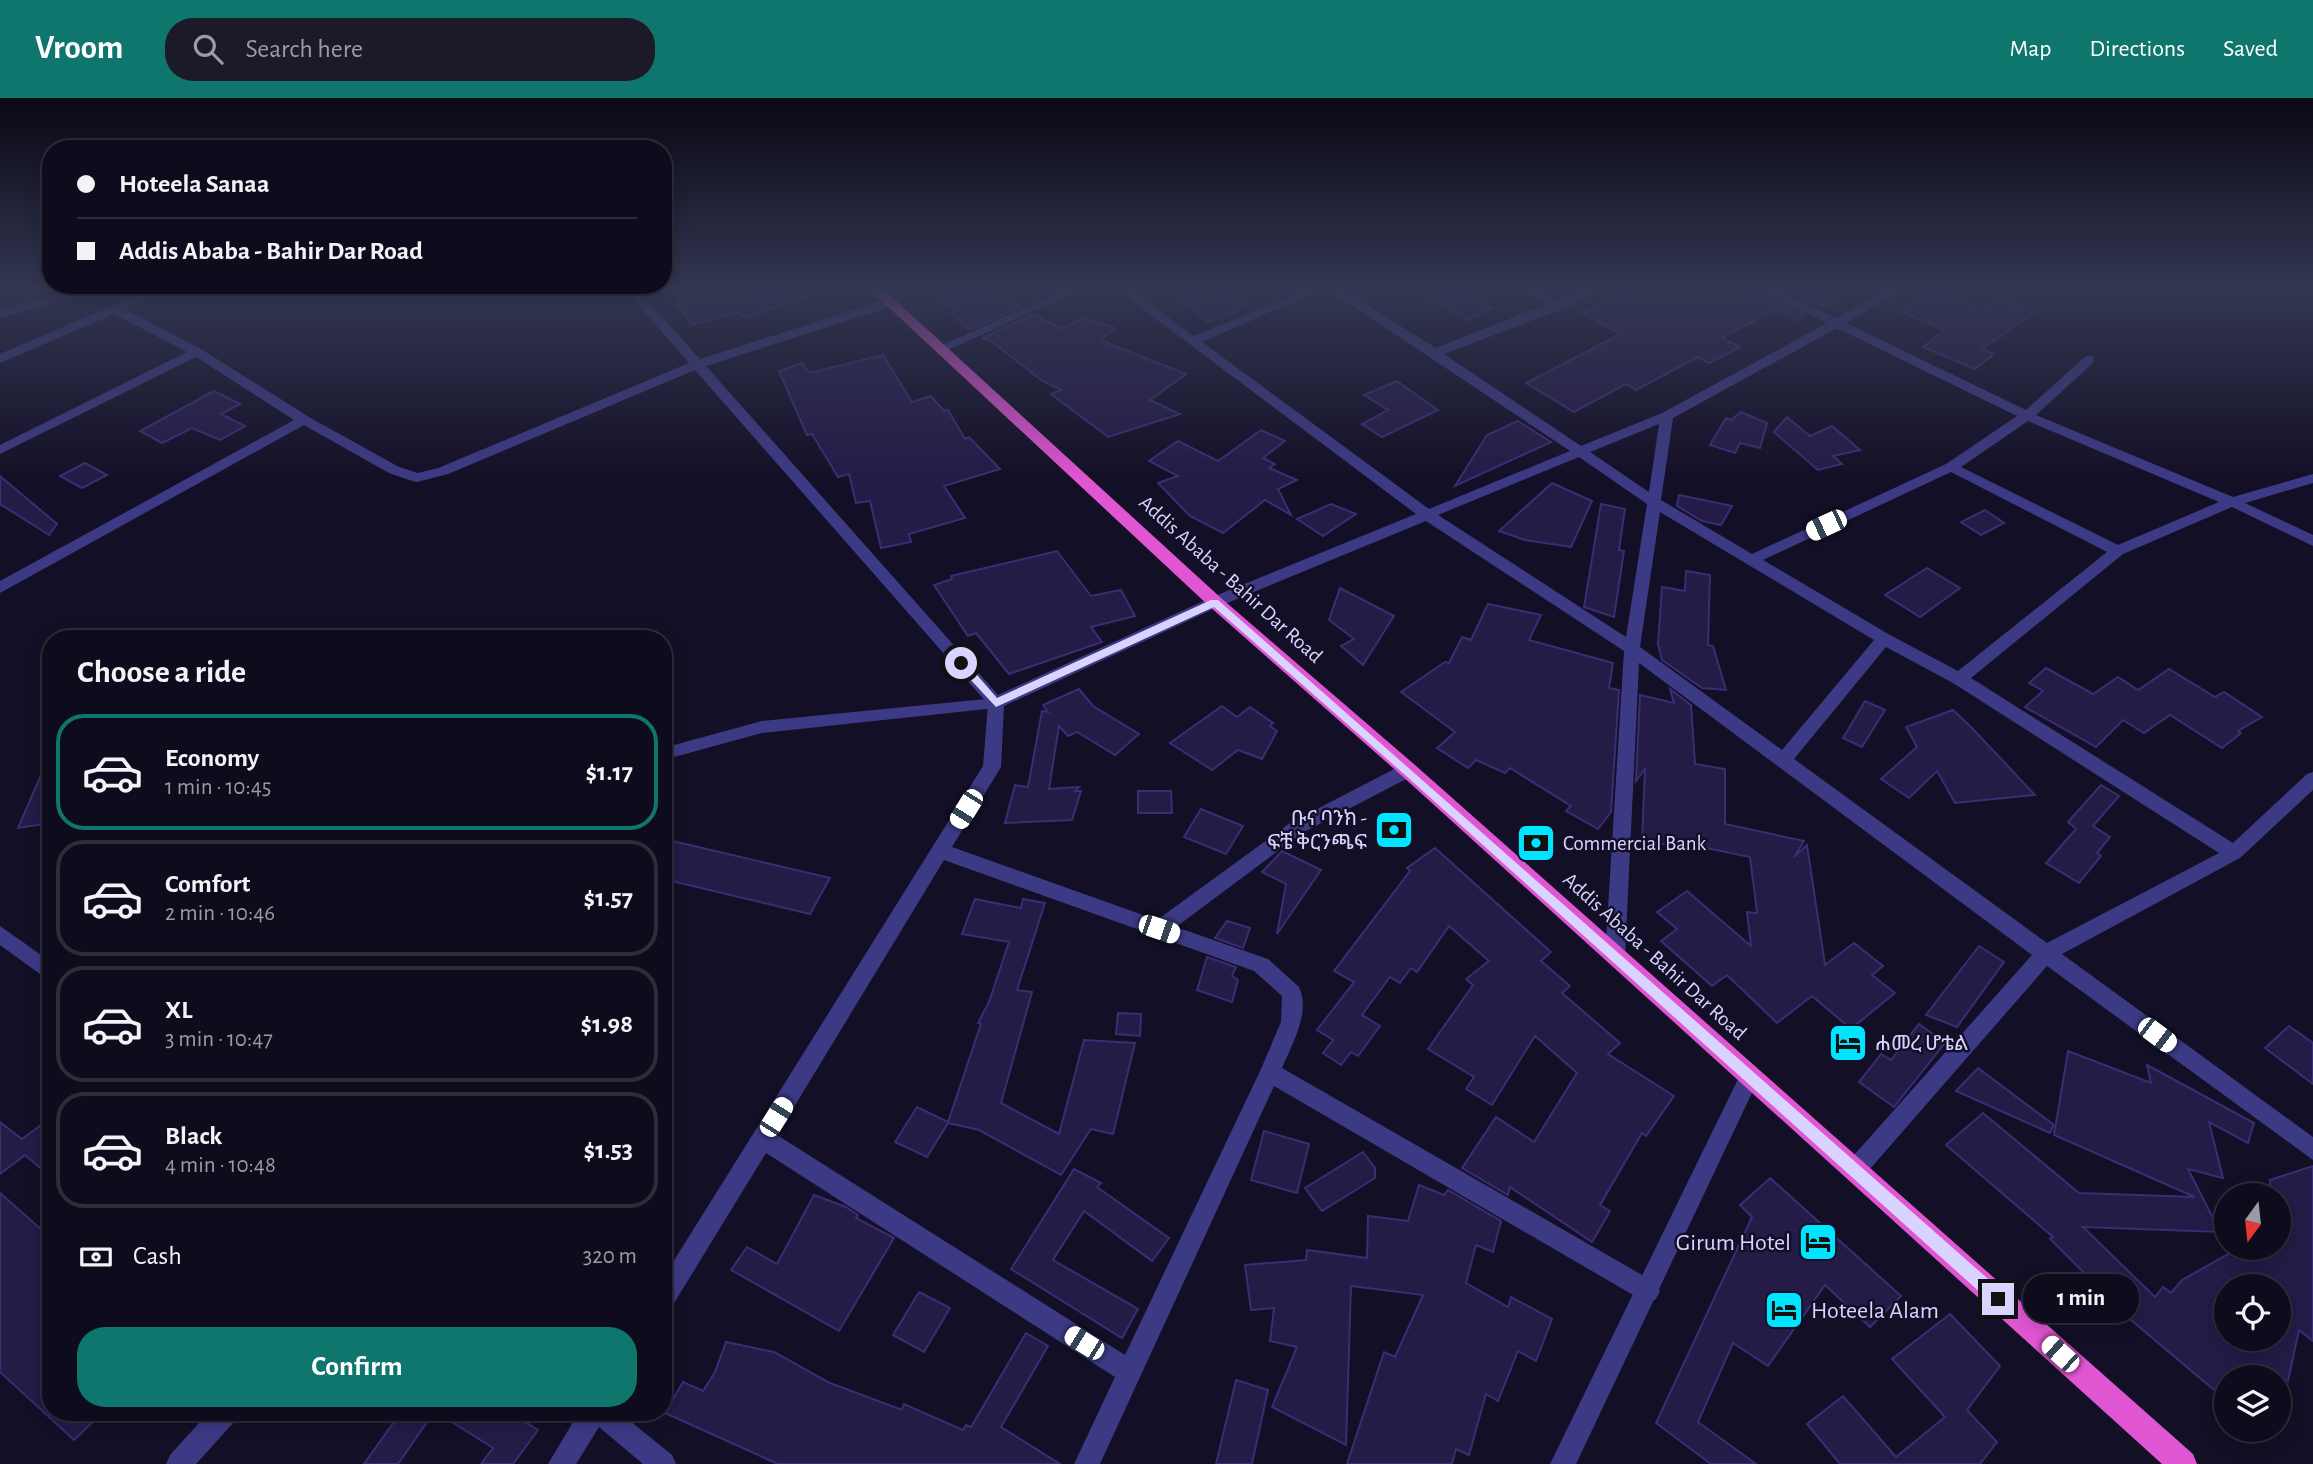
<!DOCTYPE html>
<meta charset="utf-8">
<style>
body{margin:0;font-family:"Alegreya Sans","Noto Sans Ethiopic",sans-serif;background:#1c1929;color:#f1f3f6;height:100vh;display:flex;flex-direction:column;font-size:26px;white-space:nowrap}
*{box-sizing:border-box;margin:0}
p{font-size:23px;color:#9b9ba3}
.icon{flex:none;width:38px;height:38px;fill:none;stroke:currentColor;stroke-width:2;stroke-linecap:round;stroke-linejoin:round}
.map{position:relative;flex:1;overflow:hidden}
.sheet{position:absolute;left:42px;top:532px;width:630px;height:791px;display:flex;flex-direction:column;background:#0e0b1c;border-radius:28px;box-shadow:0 4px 18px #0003,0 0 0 2px #2e2b3b}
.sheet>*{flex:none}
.hud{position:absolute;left:42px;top:42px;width:630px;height:154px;border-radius:28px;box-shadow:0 4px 18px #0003,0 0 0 2px #2e2b3b;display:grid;align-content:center;height:154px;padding:0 35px;background:#0e0b1c}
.needle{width:46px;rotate:195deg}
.buttons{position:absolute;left:2214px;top:1085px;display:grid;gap:14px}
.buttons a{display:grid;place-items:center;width:77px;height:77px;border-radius:50%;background:#0e0b1c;box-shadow:0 4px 18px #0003,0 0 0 2px #2e2b3b;font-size:35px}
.end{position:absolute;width:32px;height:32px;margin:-16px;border:9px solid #d9d4ff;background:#111;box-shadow:0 0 0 4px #111}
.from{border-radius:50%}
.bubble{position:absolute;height:49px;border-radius:24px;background:#0e0b1c;box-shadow:0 4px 18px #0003,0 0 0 2px #2e2b3b;font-size:23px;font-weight:700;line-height:49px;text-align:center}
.car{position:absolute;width:21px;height:42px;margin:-21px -10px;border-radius:9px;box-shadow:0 0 5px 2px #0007;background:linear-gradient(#fff 24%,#345 0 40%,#fff 0 76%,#345 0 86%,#fff 0)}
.hud b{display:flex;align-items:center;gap:24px;height:66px;font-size:26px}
.hud b+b{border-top:2px solid #2e2b3b}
.hud i{width:18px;height:18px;background:#f1f3f6}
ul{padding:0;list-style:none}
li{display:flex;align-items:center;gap:21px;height:116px;margin:0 14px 10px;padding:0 21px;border:4px solid #2e2b3b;border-radius:28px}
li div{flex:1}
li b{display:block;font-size:26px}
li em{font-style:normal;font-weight:700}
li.selected{border-color:#0f766e}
li>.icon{width:63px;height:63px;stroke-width:1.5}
h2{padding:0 35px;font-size:32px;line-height:84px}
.pay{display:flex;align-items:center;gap:18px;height:77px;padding:0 35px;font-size:26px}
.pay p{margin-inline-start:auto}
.button{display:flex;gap:14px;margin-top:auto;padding:14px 35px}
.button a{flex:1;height:80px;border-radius:28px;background:#0f766e;color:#fff;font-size:28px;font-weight:700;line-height:80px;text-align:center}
header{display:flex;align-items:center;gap:42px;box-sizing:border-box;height:98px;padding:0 35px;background:#0f766e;color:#fff}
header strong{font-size:33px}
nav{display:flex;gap:38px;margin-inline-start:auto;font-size:24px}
.search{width:490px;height:63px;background:#1c1929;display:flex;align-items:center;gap:18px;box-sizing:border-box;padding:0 24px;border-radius:28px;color:#9b9ba3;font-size:26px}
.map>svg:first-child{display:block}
</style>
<header>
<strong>Vroom</strong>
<div class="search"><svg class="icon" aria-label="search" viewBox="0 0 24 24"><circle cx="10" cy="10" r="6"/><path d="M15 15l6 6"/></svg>Search here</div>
<nav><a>Map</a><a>Directions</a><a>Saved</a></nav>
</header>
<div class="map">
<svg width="2313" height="1366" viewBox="0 0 2313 1366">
<rect width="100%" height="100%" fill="#130f26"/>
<g fill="#241b47" stroke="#3b2d73" stroke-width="2" fill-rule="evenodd">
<polygon points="667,190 821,190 822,193 745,220 739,214 692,227 678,207 682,205"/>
<polygon points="956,190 965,193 985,190 1020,209 969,232 951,215 956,214 938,196"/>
<polygon points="1206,190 1221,190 1247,209 1208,224 1177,200"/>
<polygon points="1411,190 1457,190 1493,210 1468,222"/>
<polygon points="1633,190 1748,190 1806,217 1797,222 1776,211 1722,240 1740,249 1709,265 1698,259 1636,292 1626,286 1574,314 1526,285 1621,236 1582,215"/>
<polygon points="1796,190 1810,190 1835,202 1820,209 1788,194"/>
<polygon points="1935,192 1983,212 2003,202 2033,216 1982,251 1994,256 1975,271 1923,249 1945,232 1900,213"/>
<polygon points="1033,216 1062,231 1084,219 1115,230 1100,242 1186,276 1150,302 1180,316 1108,339 1051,296 1061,292 1041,282 991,243 982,240"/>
<polygon points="883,257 912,304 931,298 944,313 948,312 965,341 969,339 1000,371 944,388 965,420 909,436 911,444 881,450 870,403 856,405 849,376 838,379 812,336 807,337 779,273 802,265 810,275"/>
<polygon points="1397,283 1438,312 1382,339 1362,326 1388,312 1364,297"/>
<polygon points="214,293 240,306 221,316 245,328 220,342 192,330 162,345 140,333"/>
<polygon points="1741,314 1767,325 1760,350 1740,345 1735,355 1710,347 1726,320 1731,322"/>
<polygon points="1787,319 1810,338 1832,328 1860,352 1833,358 1842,366 1818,372 1774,334"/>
<polygon points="1518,323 1551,344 1455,388 1487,337"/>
<polygon points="1261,332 1285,343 1263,360 1275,366 1269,370 1297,382 1278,391 1291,417 1265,402 1223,435 1190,418 1158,385 1178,378 1149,363 1178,343 1218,363"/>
<polygon points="85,365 107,377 82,390 60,378"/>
<polygon points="0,378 57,426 49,437 0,406"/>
<polygon points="1552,385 1592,403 1571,449 1525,442 1499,433"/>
<polygon points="1679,397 1732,408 1721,427 1702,423 1677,408"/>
<polygon points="1331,406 1356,416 1323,438 1297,421"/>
<polygon points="1601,406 1625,411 1619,452 1624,453 1614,519 1584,509"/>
<polygon points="1985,412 2004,425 1981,437 1961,424"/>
<polygon points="1057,453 1091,498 1121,492 1135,518 1091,529 1102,544 1009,576 976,535 968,538 934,487 952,481 951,478"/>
<polygon points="1927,470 1960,490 1920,519 1885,497"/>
<polygon points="1686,473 1710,477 1708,547 1713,548 1726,592 1702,590 1662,562 1658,546 1662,489 1685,493"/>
<polygon points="1340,490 1394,518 1363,567 1341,548 1354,541 1329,522"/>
<polygon points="1488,506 1541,517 1529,542 1613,565 1609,590 1619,592 1611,714 1598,731 1566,713 1571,708 1510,670 1505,675 1476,662 1468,670 1437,650 1455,634 1401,594 1445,564 1449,565 1462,539 1471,542"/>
<polygon points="2046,570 2093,596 2118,579 2138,592 2169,571 2215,599 2224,594 2262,619 2238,633 2241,635 2222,650 2170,617 2144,635 2123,622 2096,649 2025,609 2043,593 2029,585"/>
<polygon points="1079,591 1093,608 1139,636 1115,657 1077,634 1068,638 1059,628 1049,691 1079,689 1075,693 1081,693 1072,722 1005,725 1015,687 1028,689 1042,613 1048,614 1043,607"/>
<polygon points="1670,591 1691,607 1695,666 1725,671 1725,726 1804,743 1794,759 1807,747 1825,867 1854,845 1883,868 1872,877 1895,895 1851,931 1812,898 1777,925 1727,877 1712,888 1661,843 1677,831 1657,814 1687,793 1751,848 1747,814 1757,815 1750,759 1678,744 1678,749 1642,742 1645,671 1636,683 1640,597 1674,605"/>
<polygon points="1865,603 1885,612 1862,649 1843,640"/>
<polygon points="1222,608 1237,619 1250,609 1273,625 1270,628 1277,633 1262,661 1238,652 1212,672 1170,645"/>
<polygon points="1953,612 1971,629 2035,697 1955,705 1937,673 1909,700 1881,681 1917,649 1906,629"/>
<polygon points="51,654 51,725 18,730"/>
<polygon points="2101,687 2119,698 2093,728 2110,739 2097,755 2101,758 2079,785 2046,765 2076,731 2068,724"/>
<polygon points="1138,693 1171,693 1172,715 1138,715"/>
<polygon points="1201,711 1243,728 1226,756 1184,739"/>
<polygon points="663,741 694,748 830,780 810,816 663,781"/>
<polygon points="1435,750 1551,854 1541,863 1570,888 1562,895 1620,945 1608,956 1674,998 1646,1038 1642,1035 1600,1107 1610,1113 1592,1144 1510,1089 1508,1097 1462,1070 1496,1019 1534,1044 1577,975 1535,938 1492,1007 1466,991 1474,979 1428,951 1473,887 1466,881 1489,863 1449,828 1417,874 1411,870 1400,885 1390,879 1362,917 1380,928 1358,958 1351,954 1341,967 1323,955 1333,942 1317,932 1354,884 1334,873 1410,773 1407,770"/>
<polygon points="1282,753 1321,772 1277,836 1286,786 1262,774"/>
<polygon points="975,801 1021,810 1023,801 1045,805 1017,892 1032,894 1001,1005 1059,1036 1084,942 1135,945 1113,1036 1091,1031 1061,1077 979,1032 948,1025 927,1059 895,1044 917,1009 948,1024 981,926 978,925 989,904 1009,844 962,836"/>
<polygon points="1227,823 1250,830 1243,850 1215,840"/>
<polygon points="1979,848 2004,864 1957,929 1926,917"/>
<polygon points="1207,859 1236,869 1232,878 1238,882 1232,904 1197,892"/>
<polygon points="1118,915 1141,916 1140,938 1116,936"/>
<polygon points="1919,926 1945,945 1894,1009 1859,984 1881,956 1891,962"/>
<polygon points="2289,928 2313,945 2313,986 2265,950"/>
<path d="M2068,953L2151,985L2147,967L2254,1025L2248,1045L2209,1024L2223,1080L2188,1071L2220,1134L2083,1129L2155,1199L2163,1189L2171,1195L2182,1182L2239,1150H2278V1125L2291,1118L2278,1103V1097L2270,1093V1082L2313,1068V1243L2299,1232L2288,1283L2278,1279H2226V1302L2131,1222L2050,1141L2053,1139L1946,1047L1983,1015L2079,1095L2195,1099L2054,1037ZM2226,1188H2278V1241H2226Z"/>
<polygon points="1978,970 2054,1027 2050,1035 1956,993"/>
<polygon points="0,1024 22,1041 41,1027 51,1036 51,1079 25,1057 0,1076"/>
<polygon points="1264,1033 1309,1046 1297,1095 1251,1082"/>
<polygon points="1363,1054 1375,1070 1375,1080 1322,1113 1305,1090"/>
<polygon points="1074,1071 1101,1085 1097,1089 1169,1140 1152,1163 1084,1113 1053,1162 1138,1211 1122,1240 1011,1171"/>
<polygon points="1770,1080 1901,1198 1870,1229 1825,1187 1768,1268 1733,1245 1698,1324 1756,1366 1711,1366 1656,1325 1752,1119 1740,1107"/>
<polygon points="1419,1087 1444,1097 1448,1092 1501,1123 1493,1154 1476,1147 1466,1185 1508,1209 1511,1199 1552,1221 1536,1263 1518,1253 1498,1303 1486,1296 1469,1357 1456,1351 1452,1366 1347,1366 1384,1254 1395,1259 1423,1197 1351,1188 1346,1347 1272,1309 1297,1249 1270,1243 1274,1210 1251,1212 1245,1167 1306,1162 1307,1152 1367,1160 1368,1118 1408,1123"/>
<polygon points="0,1095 51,1140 51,1314 103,1314 74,1342 0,1274"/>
<polygon points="814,1097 846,1109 858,1117 856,1120 894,1140 839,1233 731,1172 747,1149 777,1166"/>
<polygon points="919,1194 950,1210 924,1254 893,1237"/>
<polygon points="1950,1216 2000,1268 1967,1312 1997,1344 1980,1366 1840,1366 1807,1326 1843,1298 1896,1359 1945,1319 1892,1261"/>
<polygon points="1026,1235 1048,1248 1001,1329 1060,1366 778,1366 665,1315 683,1284 703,1293 715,1274 726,1244 774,1254 830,1285 902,1312 904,1306 963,1332 966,1327 971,1329"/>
<polygon points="1236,1282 1268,1292 1252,1366 1216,1366"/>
<polygon points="401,1314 434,1314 398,1366 364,1366"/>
<polygon points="436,1314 509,1314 538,1332 513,1366 481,1366 493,1350"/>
</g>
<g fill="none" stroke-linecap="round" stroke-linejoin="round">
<polygon fill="#3d3a85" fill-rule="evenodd" points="996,600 1003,605 996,610 762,635 663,662 663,650 762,623"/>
<g fill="#3d3a85" fill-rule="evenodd">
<polygon points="85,190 104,190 0,220 0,212"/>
<path d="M153,190H169L124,211L201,251L309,319L399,369L418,375L438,370L689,265L624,190H636L700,261L888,201H896V207L706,268L998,597L1210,500L1416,416L1115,190H1128L1194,238L1310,190H1326L1202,244L1429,411L1570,353L1326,190H1340L1436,250L1546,206L1520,190H1534L1557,202L1588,190H1604L1562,211L1444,256L1581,348L1662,315L1827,225L1758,190H1773L1836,220L1892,190H1907L1846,225L2026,312L2086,258H2094V264L2036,317L2233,399L2313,376V385L2245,405L2313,437V448L2232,409L2123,456L1971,580L2233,745L2307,676L2313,674V692L2240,760L2062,856L2313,1039V1062L2047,868L1863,1079L1855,1083L1847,1079L1844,1072L1847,1065L2032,857L1639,565L1625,858L1622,864L1615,866L1608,864L1605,858L1624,553L1426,423L1220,508L1004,608L1001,669L952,749L1157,822L1290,725L1402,667H1414L1417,672L1414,677L1302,735L1176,829L1268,861L1299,889C1311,914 1292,946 1282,970L1656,1185L1660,1193L1656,1201L1648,1205L1640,1201L1274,988L1100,1366H1074L1115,1279L766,1055L671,1210L663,1214V1180L983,668L988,606L695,272L448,376L417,384L412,383L389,375L304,327L0,495V483L294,322L196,259L0,356V347L187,254L114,216L0,265V256ZM1837,230L2017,318L1946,366L1752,456L1661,402L1673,320ZM2028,323L2219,404L2118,447L1961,369ZM1659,326L1649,394L1590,354ZM1579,359L1647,406L1626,539L1438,417ZM1951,374L2107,454L1958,573L1890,537L1763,462ZM1660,414L1874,542L1782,652L1640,549ZM1886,549L1953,585L2219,755L2047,845L1794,661ZM944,762L1254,873L1282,898L1281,924L1261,971L1125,1257L777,1037Z"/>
<polygon points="1068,190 1084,190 946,253 936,250"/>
<polygon points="0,828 51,864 51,884 0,847"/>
<polygon points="209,1314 238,1314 235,1323 196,1366 166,1366 170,1357"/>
<polygon points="579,1314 619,1314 672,1357 676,1366 643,1366 599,1329 576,1366 548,1366"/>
</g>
<polygon fill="#3d3a85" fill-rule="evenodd" points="1750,968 1757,971 1760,978 1576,1366 1550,1366 1743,971"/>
<polygon fill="#e055d1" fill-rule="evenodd" points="868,190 882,190 1221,500 1415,667 2193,1356 2197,1366 2162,1366 1401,677 1209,508"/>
</g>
<linearGradient id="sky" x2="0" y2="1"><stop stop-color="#0a0815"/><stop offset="0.5" stop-color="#333752"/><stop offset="1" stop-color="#333752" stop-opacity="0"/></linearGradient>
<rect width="2313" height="381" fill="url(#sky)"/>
<polygon fill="#d9d4ff" points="1211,502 1218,502 2004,1195 2004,1206 1993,1206 1404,676 1214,509 996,609 955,565 964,562 997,600"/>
<defs>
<g id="bank-square" transform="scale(2.0125)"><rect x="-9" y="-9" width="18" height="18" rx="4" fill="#00e5ff" stroke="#130f26"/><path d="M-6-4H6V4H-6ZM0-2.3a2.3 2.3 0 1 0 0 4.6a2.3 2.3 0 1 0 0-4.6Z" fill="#111"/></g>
<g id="hotel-square" transform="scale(2.0125)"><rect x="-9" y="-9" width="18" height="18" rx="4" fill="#00e5ff" stroke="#130f26"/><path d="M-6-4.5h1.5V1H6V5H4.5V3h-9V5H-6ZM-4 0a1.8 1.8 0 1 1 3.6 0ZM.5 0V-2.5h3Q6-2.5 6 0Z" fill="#111"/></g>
</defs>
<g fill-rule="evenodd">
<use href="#bank-square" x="1394" y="732"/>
<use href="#bank-square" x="1536" y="745"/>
<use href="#hotel-square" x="1848" y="945"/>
<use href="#hotel-square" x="1818" y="1144"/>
<use href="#hotel-square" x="1784" y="1212"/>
</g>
<g text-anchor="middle" stroke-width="5" stroke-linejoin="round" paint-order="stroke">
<g font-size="21" fill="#d9d4ff" stroke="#130f26">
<text transform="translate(1231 481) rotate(42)" y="7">Addis Ababa - Bahir Dar Road</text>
<text transform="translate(1655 858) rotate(42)" y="7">Addis Ababa - Bahir Dar Road</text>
</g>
<g font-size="21" fill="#d9d4ff" stroke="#130f26" text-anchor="start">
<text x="1367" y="727" text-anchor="end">ቡና ባንክ -<tspan x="1367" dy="24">ፍቼ ቅርንጫፍ</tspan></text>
<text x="1563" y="752">Commercial Bank</text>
<text x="1875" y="952">ሐመረ ሆቴል</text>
</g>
<g font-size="24" fill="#d9d4ff" stroke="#130f26" text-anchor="end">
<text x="1791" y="1152">Girum Hotel</text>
<text x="1811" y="1220" text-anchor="start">Hoteela Alam</text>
</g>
</g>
</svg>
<div class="buttons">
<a><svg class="needle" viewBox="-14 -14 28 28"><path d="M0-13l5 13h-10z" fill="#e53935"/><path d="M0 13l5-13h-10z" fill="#9b9ba3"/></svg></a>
<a><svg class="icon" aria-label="locate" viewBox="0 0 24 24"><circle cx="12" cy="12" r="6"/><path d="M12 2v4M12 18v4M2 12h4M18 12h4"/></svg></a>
<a><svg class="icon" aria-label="layers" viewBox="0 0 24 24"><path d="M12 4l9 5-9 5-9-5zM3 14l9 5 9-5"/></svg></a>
</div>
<i class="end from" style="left:961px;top:565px"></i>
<i class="end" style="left:1998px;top:1201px"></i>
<div class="bubble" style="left:2023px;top:1176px;width:116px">1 min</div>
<i class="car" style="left:1826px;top:427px;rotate:245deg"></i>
<i class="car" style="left:966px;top:711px;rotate:212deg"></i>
<i class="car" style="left:1159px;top:831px;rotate:109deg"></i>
<i class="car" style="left:2157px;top:937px;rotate:127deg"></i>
<i class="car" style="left:776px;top:1019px;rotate:32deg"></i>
<i class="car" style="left:1084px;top:1245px;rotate:302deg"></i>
<i class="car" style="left:2060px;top:1256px;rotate:312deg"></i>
<div class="hud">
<b><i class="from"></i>Hoteela Sanaa</b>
<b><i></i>Addis Ababa - Bahir Dar Road</b>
</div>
<section class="sheet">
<h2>Choose a ride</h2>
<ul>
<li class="selected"><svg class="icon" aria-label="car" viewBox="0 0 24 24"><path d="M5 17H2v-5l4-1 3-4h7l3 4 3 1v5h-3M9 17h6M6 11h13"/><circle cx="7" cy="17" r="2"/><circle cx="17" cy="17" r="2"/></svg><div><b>Economy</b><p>1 min · 10:45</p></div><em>$1.17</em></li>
<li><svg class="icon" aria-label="car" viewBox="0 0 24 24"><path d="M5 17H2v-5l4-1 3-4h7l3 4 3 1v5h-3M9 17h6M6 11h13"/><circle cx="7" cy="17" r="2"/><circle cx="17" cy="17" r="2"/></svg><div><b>Comfort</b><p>2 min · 10:46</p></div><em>$1.57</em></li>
<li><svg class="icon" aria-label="car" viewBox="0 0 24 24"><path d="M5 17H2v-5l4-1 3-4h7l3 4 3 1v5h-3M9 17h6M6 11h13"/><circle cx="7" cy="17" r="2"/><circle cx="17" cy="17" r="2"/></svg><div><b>XL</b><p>3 min · 10:47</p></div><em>$1.98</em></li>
<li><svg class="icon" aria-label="car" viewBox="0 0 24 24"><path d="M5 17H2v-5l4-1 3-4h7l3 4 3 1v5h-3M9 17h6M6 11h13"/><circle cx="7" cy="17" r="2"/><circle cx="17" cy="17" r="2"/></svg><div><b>Black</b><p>4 min · 10:48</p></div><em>$1.53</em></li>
</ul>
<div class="pay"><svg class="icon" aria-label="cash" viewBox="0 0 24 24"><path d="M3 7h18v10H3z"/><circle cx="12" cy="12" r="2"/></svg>Cash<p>320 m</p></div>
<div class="button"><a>Confirm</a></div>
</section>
</div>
